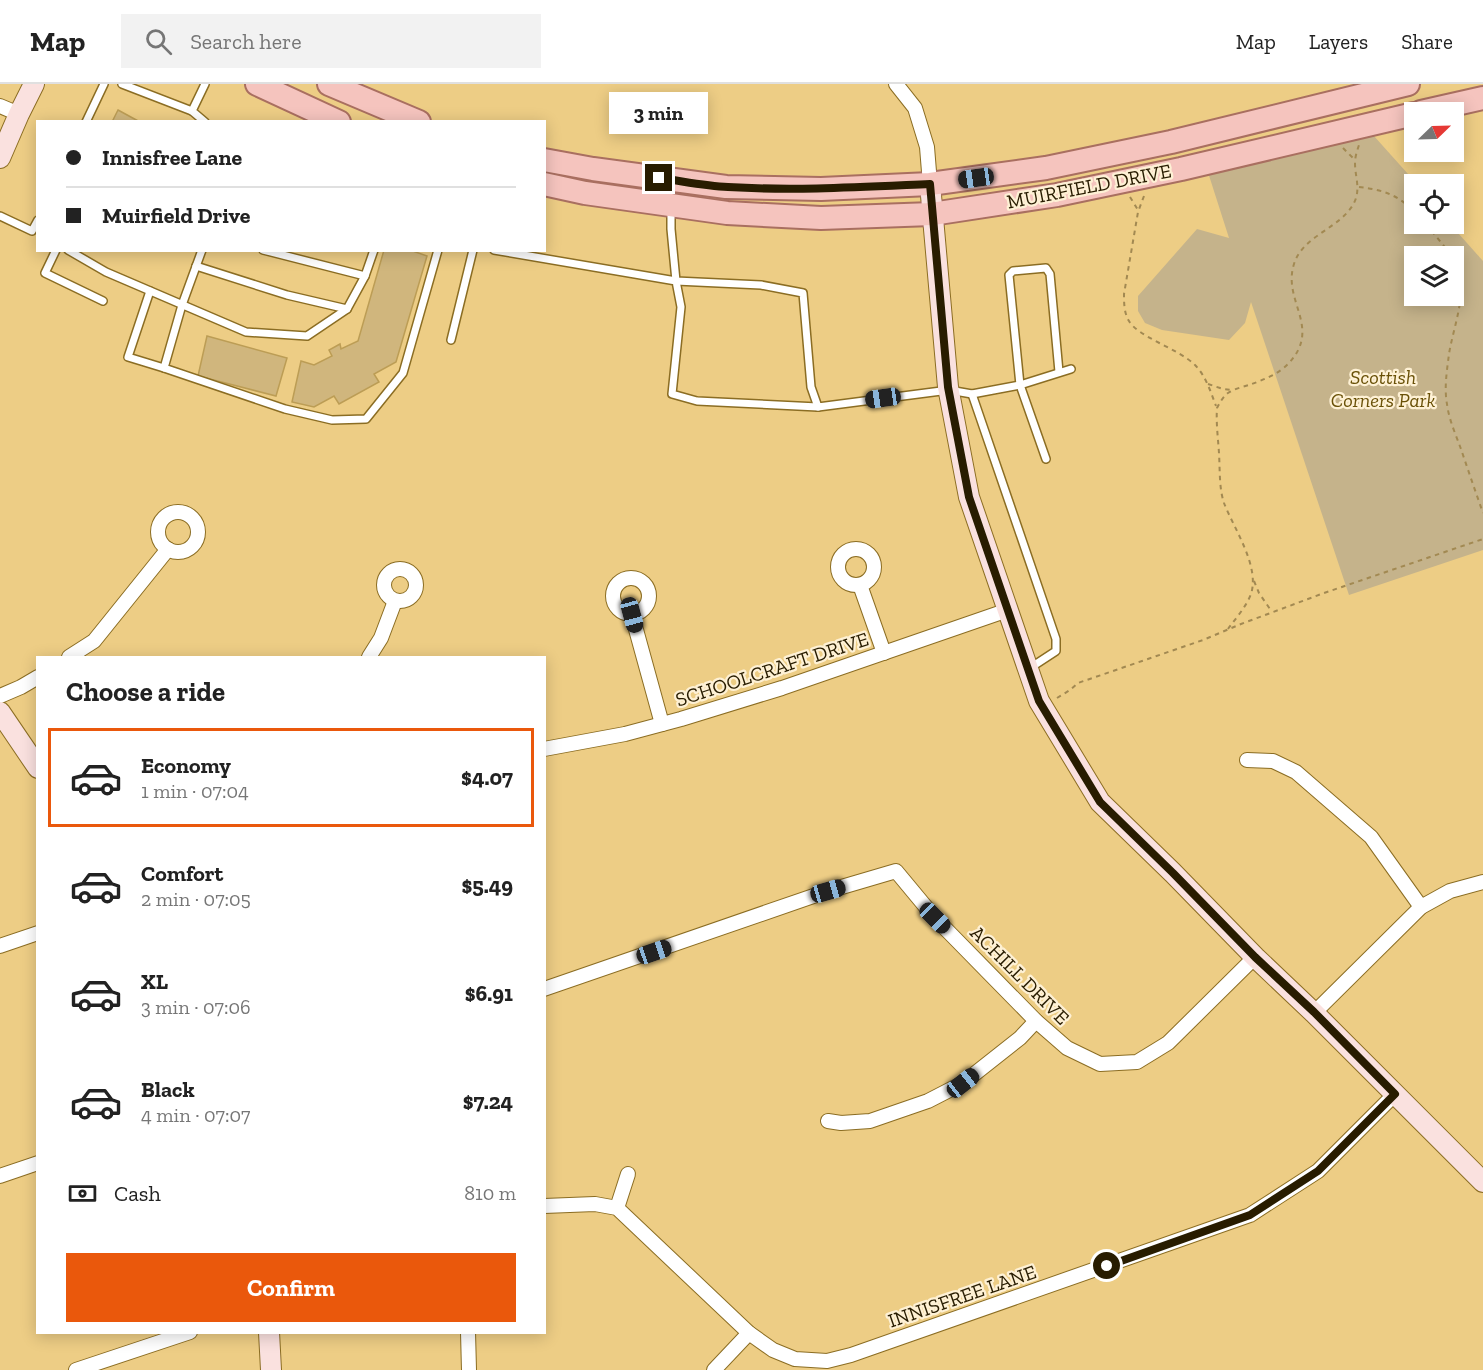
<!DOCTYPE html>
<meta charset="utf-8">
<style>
body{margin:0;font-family:"Zilla Slab",serif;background:#f2f2f2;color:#222;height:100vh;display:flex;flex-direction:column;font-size:22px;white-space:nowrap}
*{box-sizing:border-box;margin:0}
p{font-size:20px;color:#767676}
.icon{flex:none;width:33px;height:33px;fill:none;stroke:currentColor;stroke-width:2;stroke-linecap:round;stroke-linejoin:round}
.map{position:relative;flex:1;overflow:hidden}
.panel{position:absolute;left:36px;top:572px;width:510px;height:678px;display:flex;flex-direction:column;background:#fff;border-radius:0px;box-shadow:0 3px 15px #0003}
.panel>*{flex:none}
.top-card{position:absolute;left:36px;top:36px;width:510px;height:132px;border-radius:0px;box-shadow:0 3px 15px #0003;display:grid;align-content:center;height:132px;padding:0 30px;background:#fff}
.needle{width:39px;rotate:67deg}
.controls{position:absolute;left:1404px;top:18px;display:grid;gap:12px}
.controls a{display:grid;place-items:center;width:60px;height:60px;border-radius:0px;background:#fff;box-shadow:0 3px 15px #0003;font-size:30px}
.end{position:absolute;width:27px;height:27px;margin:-14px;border:8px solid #281c00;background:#fff;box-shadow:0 0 0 3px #fff}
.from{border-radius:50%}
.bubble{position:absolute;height:42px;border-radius:0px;background:#fff;box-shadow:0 3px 15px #0003;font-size:20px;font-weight:700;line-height:42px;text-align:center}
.car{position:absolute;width:18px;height:36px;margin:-18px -9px;border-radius:8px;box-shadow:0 0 4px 2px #0007;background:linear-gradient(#222 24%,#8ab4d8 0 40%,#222 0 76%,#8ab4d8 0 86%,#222 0)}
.top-card b{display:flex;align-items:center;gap:21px;height:57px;font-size:22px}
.top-card b+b{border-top:2px solid #e0e0e0}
.top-card i{width:15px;height:15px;background:#222}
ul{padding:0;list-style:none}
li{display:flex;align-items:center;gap:18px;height:99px;margin:0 12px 9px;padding:0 18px;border:3px solid transparent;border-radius:0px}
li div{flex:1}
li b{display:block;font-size:22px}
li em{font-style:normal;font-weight:700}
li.selected{border-color:#ea580c}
li>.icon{width:54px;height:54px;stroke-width:1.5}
h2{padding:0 30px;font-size:27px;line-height:72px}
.pay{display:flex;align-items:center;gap:15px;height:66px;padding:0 30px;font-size:22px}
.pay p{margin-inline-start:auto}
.primary-button{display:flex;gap:12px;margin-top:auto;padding:12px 30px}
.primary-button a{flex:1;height:69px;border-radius:0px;background:#ea580c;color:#fff;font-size:24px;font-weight:700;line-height:69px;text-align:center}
header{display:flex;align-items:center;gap:36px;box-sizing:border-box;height:84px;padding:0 30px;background:#fff;border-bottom:2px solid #e0e0e0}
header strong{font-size:28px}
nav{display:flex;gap:33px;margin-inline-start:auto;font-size:21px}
.search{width:420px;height:54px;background:#f2f2f2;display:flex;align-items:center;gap:15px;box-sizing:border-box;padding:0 21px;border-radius:0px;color:#767676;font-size:22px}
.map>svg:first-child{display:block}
</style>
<header>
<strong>Map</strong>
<div class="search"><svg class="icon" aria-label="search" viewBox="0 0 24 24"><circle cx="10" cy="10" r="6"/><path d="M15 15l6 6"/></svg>Search here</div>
<nav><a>Map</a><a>Layers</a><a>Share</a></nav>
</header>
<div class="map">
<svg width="1483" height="1286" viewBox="0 0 1483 1286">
<rect width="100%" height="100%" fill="#edcd85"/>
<path fill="#c5b38b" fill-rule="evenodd" d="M1365,42L1417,100H1414V140H1450L1483,177V466L1349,511L1251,218L1245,239L1229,256L1162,246L1145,239L1138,227V212L1197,145L1229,154L1205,79ZM1414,172H1454V212H1414Z"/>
<g fill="#d0b67d" stroke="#bc9d55" stroke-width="1.5">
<polygon points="118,26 140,38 112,38"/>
<polygon points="384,166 410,166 427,172 396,278 374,290 379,298 339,320 334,312 314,323 292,318 301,277 314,281 332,272 329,266 340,260 341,265 358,257"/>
<polygon points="207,252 287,274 276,312 198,292"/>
</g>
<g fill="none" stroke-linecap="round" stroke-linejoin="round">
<g stroke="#8b6d23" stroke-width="10">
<g id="lane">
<polyline points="122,0 192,27"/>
<polyline points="205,0 192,27 205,38"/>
<polyline points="86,38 104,0"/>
<polyline points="671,124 671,145 676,197 761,201 803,209 811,303 818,323 949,306 972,310 1020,301 1071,285"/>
<polyline points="0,132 32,147 38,136"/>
<polyline points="56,166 45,189 103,217"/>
<polyline points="68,166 106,188 246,248 307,252 347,225 365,192 374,166"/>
<polyline points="202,166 182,221 164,284 285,325 332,336 366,335 403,289 438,166"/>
<polyline points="263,166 365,192"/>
<polyline points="494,166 676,197 681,223 672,310 697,317 818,323"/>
<polyline points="196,182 287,211 347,225"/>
<polyline points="150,207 128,273 164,284"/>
<polyline points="451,256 473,166"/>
<polyline points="972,310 1056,555 1056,567 1030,584"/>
<polyline points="1046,375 1020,301 1009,191 1013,187 1046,184 1050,190 1059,288"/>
</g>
</g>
<g stroke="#8b6d23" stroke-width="16">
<g id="street">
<polyline points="896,0 915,24 927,63 930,100"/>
<polyline points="0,22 19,30"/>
<circle cx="178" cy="448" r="20"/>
<circle cx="856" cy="483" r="18"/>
<circle cx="400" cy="501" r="16"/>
<circle cx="631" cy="512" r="18"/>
<polyline points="860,501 884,569"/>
<polyline points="632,531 662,640"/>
<polyline points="69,573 94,557 168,465"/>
<polyline points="369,573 381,554 395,517"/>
<polyline points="0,612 21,603 38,593"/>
<polyline points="544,665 625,650 681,635 782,604 1008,526"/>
<polyline points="1247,676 1273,677 1296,688 1371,753 1421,823"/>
<polyline points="0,862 38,849"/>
<polyline points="544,905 828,807 896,787 935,834 1036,937 1067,964 1100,980 1137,978 1168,959 1255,873"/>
<polyline points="1314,929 1421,823 1450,807 1483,798"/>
<polyline points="828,1037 841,1039 870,1037 928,1017 963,999 1020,954 1036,937"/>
<polyline points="0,1092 38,1079"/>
<polyline points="544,1122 595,1120 617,1124 749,1249 773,1266 795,1275 827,1277 851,1271 1250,1131 1318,1087 1395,1010"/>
<polyline points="617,1124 628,1090"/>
<polyline points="468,1248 469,1286"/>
<polyline points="76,1286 190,1248"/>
<polyline points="714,1286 749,1249"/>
</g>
</g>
<g stroke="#8b6d23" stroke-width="22">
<g id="secondary">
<polyline points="0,74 19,30 34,0"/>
<polyline points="930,100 948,303 969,413 1039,617 1100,718 1173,789 1255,873 1314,929 1483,1098"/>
<polyline points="0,628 38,684"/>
<polyline points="269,1248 271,1286"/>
</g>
</g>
<g stroke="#a96f60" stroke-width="26">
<g id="primary">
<polyline points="257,0 339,38"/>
<polyline points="329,0 419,38"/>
<polyline points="1421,28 1483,14"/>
<polyline points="544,76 593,85 726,103 821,105 930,100 1046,84 1171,58 1408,0"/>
<polyline points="544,100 585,109 727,129 821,134 932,130 1057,111 1181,85 1414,30"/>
</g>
</g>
<g stroke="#a28952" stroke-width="2" stroke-dasharray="4.5 4.5" stroke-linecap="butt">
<polyline points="1343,64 1355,76"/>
<path d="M1359,103C1383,106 1396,110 1414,127"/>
<path d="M1144,112L1138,128L1124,210C1124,219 1124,229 1129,237C1138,253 1179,265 1195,281C1206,292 1211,309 1216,322"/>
<polyline points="1130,113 1138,126"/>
<polyline points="1426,140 1452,172"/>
<path d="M1454,176C1470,205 1454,239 1449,270C1447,286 1444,304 1447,320C1449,337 1457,353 1462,368C1469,389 1476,409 1483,429"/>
<polyline points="1208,300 1223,305 1232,306"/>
<polyline points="1254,497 1259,509 1272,528"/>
<path d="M1228,545C1236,534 1246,523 1251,510C1260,482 1234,445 1224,419C1219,404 1220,386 1219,369C1218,354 1216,339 1217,324C1220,318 1223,313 1228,309C1234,305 1242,303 1249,301C1263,296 1279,290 1289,279C1322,243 1282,217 1294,180C1303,151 1340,145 1354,119C1361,105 1355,93 1355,79C1355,73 1357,67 1359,61"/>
<polyline points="1057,614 1070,606 1078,599 1203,556 1241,540 1324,509 1483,455"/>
</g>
<use href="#lane" stroke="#fff" stroke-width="7"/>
<use href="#street" stroke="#fff" stroke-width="14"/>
<use href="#secondary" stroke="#fae1df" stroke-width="20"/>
<use href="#primary" stroke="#f5c4be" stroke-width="22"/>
</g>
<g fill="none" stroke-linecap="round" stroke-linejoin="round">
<path stroke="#281c00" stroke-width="8" d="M659,94C682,97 705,102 728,103C795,107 862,103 930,100L948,303L969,413L1039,617L1100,718L1173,789L1255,873L1314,928L1395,1010L1318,1087L1250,1131L1107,1182"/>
</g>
<g text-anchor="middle" stroke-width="4.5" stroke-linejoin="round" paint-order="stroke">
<g font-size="20" fill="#281c00" stroke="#fef1d5">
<text transform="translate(1089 102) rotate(-11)" y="7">MUIRFIELD DRIVE</text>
<text transform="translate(772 585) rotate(-18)" y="7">SCHOOLCRAFT DRIVE</text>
<text transform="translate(1020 891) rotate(45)" y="7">ACHILL DRIVE</text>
<text transform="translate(962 1212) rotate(-19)" y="7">INNISFREE LANE</text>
</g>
<g font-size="20" font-style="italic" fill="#695007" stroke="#fef1d5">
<text x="1383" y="300">Scottish<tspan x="1383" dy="23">Corners Park</tspan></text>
</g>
</g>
</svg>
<div class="controls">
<a><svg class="needle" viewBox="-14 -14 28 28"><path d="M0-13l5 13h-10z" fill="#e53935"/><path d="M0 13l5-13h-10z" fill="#767676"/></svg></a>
<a><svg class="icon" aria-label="locate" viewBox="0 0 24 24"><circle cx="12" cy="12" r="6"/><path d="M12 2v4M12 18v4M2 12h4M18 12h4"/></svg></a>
<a><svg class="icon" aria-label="layers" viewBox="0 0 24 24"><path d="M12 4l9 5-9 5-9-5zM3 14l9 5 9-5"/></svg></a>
</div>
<i class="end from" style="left:1107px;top:1182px"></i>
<i class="end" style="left:659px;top:94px"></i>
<div class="bubble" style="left:609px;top:8px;width:99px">3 min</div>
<i class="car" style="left:976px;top:94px;rotate:262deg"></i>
<i class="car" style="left:883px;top:314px;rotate:262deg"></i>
<i class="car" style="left:632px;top:531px;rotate:165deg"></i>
<i class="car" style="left:828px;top:807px;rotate:74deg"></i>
<i class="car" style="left:935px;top:834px;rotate:135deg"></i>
<i class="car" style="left:654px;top:868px;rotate:71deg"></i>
<i class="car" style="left:963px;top:999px;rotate:52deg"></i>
<div class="top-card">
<b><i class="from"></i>Innisfree Lane</b>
<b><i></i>Muirfield Drive</b>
</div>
<section class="panel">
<h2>Choose a ride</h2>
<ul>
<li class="selected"><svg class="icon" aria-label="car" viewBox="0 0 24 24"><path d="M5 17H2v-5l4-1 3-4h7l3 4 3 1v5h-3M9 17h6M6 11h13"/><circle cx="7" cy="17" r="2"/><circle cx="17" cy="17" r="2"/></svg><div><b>Economy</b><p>1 min · 07:04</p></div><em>$4.07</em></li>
<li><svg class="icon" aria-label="car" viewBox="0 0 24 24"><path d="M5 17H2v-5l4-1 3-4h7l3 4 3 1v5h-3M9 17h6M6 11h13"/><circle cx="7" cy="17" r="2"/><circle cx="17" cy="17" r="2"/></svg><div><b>Comfort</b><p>2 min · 07:05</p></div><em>$5.49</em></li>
<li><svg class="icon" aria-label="car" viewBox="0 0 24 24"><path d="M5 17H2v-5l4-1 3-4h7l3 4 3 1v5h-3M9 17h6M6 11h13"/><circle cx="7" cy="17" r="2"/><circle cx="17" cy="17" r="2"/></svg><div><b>XL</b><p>3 min · 07:06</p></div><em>$6.91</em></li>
<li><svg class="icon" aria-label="car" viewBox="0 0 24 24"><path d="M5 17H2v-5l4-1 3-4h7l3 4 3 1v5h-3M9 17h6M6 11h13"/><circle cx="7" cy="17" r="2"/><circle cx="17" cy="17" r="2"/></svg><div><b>Black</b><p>4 min · 07:07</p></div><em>$7.24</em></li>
</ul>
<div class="pay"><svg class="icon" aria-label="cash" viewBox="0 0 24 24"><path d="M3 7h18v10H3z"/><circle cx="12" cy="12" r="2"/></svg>Cash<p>810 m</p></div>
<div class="primary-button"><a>Confirm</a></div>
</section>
</div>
